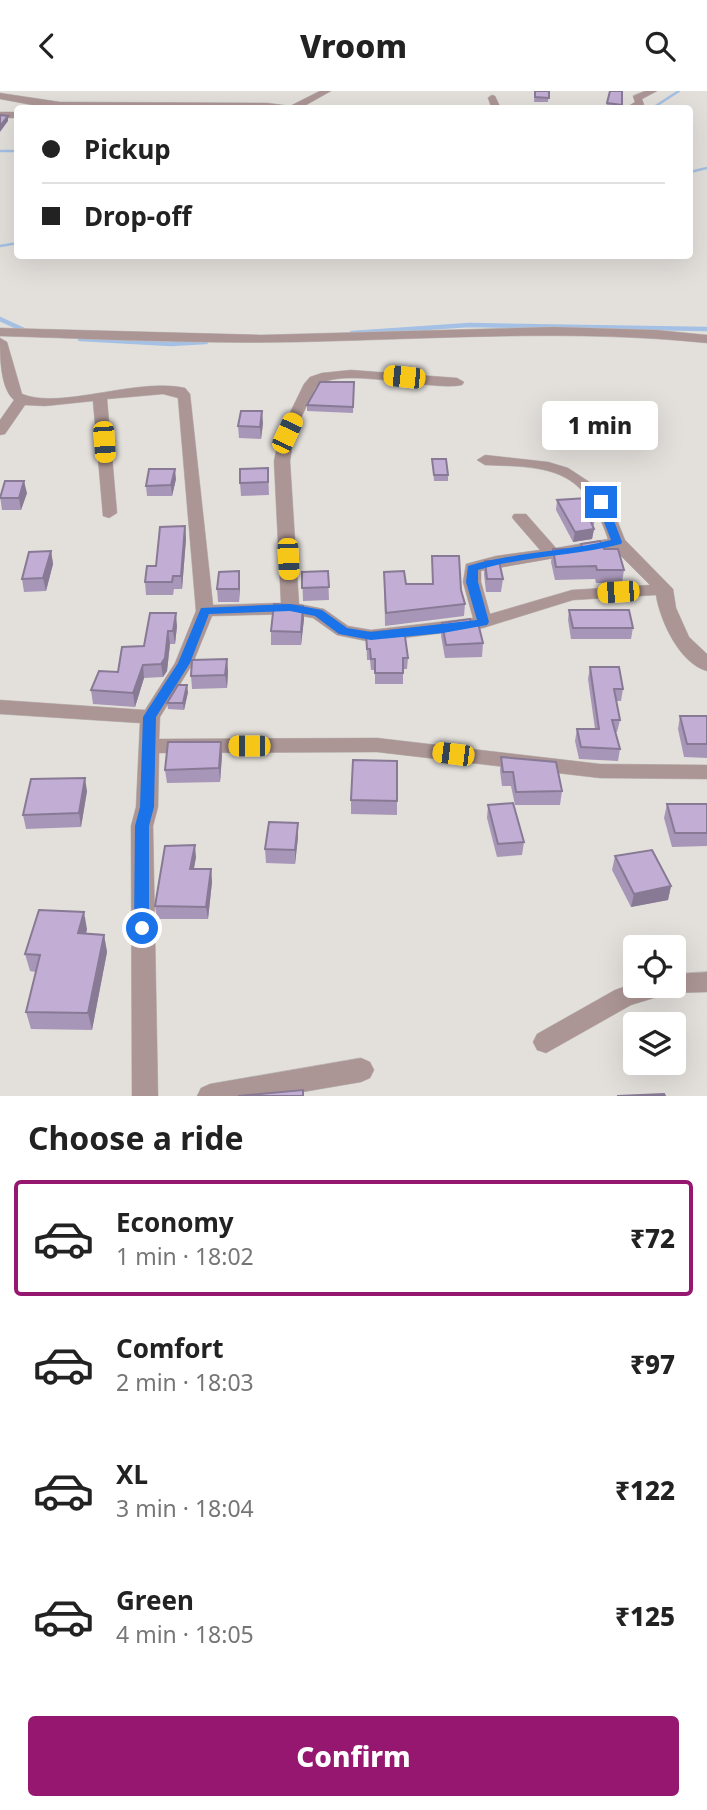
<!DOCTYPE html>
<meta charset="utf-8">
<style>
body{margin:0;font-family:"Noto Sans",sans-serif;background:#f6f6f6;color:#222;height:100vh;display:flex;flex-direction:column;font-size:26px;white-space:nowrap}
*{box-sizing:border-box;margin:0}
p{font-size:23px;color:#767676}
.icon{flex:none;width:38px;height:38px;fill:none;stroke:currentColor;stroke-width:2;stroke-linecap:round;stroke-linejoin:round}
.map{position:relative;height:1005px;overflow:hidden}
.details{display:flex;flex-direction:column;background:#fff;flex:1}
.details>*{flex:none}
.banner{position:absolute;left:14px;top:14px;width:679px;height:154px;border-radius:7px;box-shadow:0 7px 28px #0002;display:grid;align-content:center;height:154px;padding:0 28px;background:#fff}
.fabs{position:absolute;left:623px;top:844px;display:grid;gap:14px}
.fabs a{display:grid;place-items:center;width:63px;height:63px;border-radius:7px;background:#fff;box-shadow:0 7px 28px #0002;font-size:35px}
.end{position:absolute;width:32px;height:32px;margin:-16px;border:9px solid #1a73e8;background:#fff;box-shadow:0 0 0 4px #fff}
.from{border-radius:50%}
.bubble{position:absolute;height:49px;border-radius:7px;background:#fff;box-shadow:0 7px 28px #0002;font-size:23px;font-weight:800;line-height:49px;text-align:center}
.car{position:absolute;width:21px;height:42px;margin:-21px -10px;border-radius:9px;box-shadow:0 0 5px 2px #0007;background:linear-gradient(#f5c518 24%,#345 0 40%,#f5c518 0 76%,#345 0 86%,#f5c518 0)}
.banner b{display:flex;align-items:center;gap:24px;height:66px;font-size:26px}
.banner b+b{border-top:2px solid #e0e0e0}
.banner i{width:18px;height:18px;background:#222}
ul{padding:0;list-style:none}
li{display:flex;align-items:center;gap:21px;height:116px;margin:0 14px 10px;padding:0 14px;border:4px solid transparent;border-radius:7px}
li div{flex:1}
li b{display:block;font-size:26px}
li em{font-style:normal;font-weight:800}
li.current{border-color:#961770}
li>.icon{width:63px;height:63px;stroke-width:1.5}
h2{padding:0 28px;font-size:32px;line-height:84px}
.button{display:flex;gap:14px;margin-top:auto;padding:14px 28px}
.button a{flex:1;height:80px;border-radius:7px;background:#961770;color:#fff;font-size:28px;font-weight:800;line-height:80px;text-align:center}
header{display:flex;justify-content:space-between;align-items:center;height:91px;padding:0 28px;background:#fff;font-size:32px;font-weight:800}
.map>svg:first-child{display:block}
</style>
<header><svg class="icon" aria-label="back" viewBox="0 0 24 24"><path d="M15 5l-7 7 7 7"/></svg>Vroom<svg class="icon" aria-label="search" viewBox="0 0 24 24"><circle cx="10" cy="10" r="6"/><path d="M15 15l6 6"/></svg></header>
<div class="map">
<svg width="707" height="1005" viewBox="0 0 707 1005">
<rect width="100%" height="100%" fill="#e3e0dc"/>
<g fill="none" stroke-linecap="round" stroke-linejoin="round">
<g stroke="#a4c0e4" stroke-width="2.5">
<polyline points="651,18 679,0"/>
<polyline points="0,60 18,60"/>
<polyline points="690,81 707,77"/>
<polyline points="0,155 18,152"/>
</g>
<g stroke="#a4c0e4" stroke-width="4.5">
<polyline points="0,228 26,240"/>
<polyline points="352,242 469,234 707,238"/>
<polyline points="80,248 171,253 206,251"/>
</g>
<g stroke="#bfbcb9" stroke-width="1">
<g id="minor">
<polygon points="320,0 331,0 299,18 54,18 0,8 0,2 60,11 267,12 290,15"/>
<polygon points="645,0 657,0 642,8 644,14 637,18 624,18 635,11 633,5"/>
<polygon points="492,4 495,5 501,18 492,18 488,7"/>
<rect x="0" y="21" width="18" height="6"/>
<path d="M554,236L656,239L707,244V252C570,238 435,248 298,251C199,253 99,248 0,245V237L261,244Z"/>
<path d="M0,247L7,251L22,303C61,319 137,286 185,297L190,303L213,514L281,512L274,370L280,342L304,293L310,286L322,282L351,279L457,287L464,291L462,294C430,301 336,273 315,297L294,342L290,370L299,513L324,518L348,535L371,539L473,527L463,491L466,473L496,465L540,459L514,429L512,426L514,423H526L556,457L608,448C584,378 553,376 485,374L477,369L485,364L548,371L568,377L594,394L611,414L625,449L673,498L676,517L689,546L707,563V580C680,573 660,530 656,504L573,509L483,537L371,551L337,544L313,527L290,523L212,525L193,572L160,626L159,648L377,647L600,673L707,674V688L600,687L377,661L159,662L158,716L153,735L158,1005H132L131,735L136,716L140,632L0,623V609L145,619L175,572L196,520L178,307L163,303L107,308L117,422L109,427L103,425L93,310L45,315L25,314L5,343L0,344V329L14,309C0,297 0,265 0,247ZM613,457L650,494L572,499L490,523L481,491V480Z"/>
<polygon points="707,881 707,901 670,902 631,914 546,962 537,959 533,951 537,943 615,899 635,892 635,894 674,894 674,883"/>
<polygon points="361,967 370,971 374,979 370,987 361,991 279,1005 197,1005 201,997 210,993"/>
</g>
</g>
<use href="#minor" fill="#ac9695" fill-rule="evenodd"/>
</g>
<g fill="#a796b7">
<polygon points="535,0 549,0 548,11 534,11"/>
<polygon points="622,0 622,18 606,17 607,12"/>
<polygon points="354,291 353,322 307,320 307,314"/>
<polygon points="263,332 261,348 239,347 238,335"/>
<polygon points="432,368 448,384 448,390 434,390"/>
<polygon points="268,377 269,404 241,405 240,392"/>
<polygon points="176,388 172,405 147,405 146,395"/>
<polygon points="27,402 21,419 2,419 0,405"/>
<polygon points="557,409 595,424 594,434 592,434 594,438 592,448 573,451 556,419"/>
<polygon points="185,435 186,448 182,498 174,498 173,504 146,504 145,491"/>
<polygon points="581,453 604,458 624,479 622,492 596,492 595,488 555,489 551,471 553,458 580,458"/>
<polygon points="51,460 53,473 46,500 24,501 22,488"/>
<polygon points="432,465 461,499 465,513 464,525 385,535 384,481 406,493 432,493"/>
<polygon points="485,470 503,488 501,501 486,501 484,483"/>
<polygon points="328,480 329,509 303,510 302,481"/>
<polygon points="240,493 239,511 218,511 217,498"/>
<polygon points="303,515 304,528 301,554 271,554 271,540"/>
<polygon points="569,519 633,537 631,548 571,548 568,529"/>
<polygon points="150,522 177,535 175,553 170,553 167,580 163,586 144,587 135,616 93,613 91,599 118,581 144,555"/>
<polygon points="442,532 471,532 483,552 482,566 445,567 441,545"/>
<polygon points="366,542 408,567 407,578 403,578 403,593 375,593 375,579 371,579 370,569 367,569"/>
<polygon points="227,568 228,581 227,597 192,598 191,585"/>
<polygon points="590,576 623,598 621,610 616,610 620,629 617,641 615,641 620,658 618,670 579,668 575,650 577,638 595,638 588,588"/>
<polygon points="188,601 184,619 168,618 167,612"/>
<polygon points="680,625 707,625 707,667 684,666 678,638"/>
<polygon points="222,664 220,691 167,692 165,679"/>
<polygon points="501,666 562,700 560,714 515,714 511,695 502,695 500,680"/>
<polygon points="397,670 397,724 351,723 351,709"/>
<polygon points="87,700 81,736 26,738 23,724"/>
<polygon points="667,713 707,713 707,755 672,756 664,727"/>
<polygon points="488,714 524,751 522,764 497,766 487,727"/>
<polygon points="298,732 298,746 295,773 266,772 265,758"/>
<polygon points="615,765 671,795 668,809 631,816 612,779"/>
<polygon points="196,766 194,778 211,778 212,791 208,828 157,828 155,815"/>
<polygon points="87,838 86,843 104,844 107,861 92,939 31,938 26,921 36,881 30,880 25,863"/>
</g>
<g fill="#887a95">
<polygon points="8,25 8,30 0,41 0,35"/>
<polygon points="262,320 263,332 261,348 260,336"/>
<polygon points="175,378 176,388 172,405 171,394"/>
<polygon points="24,390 27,402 21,419 19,407"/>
<polygon points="185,435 186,448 182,498 181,485"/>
<polygon points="594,438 592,448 573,451 575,441"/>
<polygon points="51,460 53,473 46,500 43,487"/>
<polygon points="239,480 240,493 239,511"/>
<polygon points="303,515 304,528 301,554 301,541"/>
<polygon points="176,522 177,535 175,553 173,540"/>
<polygon points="168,540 170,553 167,580 163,586 161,573"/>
<polygon points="227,568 228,581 227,597 225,584"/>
<polygon points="143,574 144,587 135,616 133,602"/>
<polygon points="187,594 188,601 184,619 183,612"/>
<polygon points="221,651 222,664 220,691 219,677"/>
<polygon points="85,687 87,700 81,736 79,722"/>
<polygon points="298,732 298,746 295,773 295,759"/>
<polygon points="195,754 196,766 191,791 190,778"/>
<polygon points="211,778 212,791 208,828 206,816"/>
<polygon points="671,795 668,809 631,816 634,803"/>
<polygon points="84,821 87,838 81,860 78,842"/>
<polygon points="104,844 107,861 92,939 88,922"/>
</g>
<g fill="#c2aed5" stroke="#887a95" stroke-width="2">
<polygon points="535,0 549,0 549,7 535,6"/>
<polygon points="610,0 622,0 622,14 607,12"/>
<polygon points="0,24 8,25 0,35"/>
<polygon points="320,291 354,291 353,316 307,314"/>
<polygon points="241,320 262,320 260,336 238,335"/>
<polygon points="432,368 446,368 448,384 434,384"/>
<polygon points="268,377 268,391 240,392 240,378"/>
<polygon points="149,378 175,378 171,394 146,395"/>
<polygon points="5,390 24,390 19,407 0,407"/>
<polygon points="587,407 595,424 588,424 594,438 575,441 557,409"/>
<polygon points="185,435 181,485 173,485 172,491 145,491 147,475 156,475 160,436"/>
<polygon points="600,450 604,458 618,458 624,479 597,479 596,475 556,476 553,458 583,458 581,453"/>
<polygon points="51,460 43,487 22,488 29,461"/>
<polygon points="432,465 459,465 461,499 465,513 386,522 384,481 404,480 406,493 433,493"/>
<polygon points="485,470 499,470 503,488 487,488"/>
<polygon points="239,480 239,498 217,498 219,481"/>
<polygon points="328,480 329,496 302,497 302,481"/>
<polygon points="274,513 303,515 301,541 271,540"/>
<polygon points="569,519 629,519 633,537 573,537"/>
<polygon points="150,522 176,522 173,540 168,540 165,567 161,573 143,574 133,602 91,599 99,580 118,581 122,556 144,555"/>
<polygon points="470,528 471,532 478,532 483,552 446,554 442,532"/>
<polygon points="404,538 408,567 403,567 403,582 375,582 375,568 371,568 370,558 367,558 366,542"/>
<polygon points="227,568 225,584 191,585 192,569"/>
<polygon points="590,576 619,576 623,598 614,598 620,629 612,629 620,658 581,656 577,638 599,638"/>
<polygon points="178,594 187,594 183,612 167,612"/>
<polygon points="680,625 707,625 707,653 687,653"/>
<polygon points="168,651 221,651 219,677 165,679"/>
<polygon points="501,666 556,671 562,700 516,701 513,681 503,681"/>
<polygon points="353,669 397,670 397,710 351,709"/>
<polygon points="85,687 79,722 23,724 31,688"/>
<polygon points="513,712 524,751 498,753 488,714"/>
<polygon points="667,713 707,713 707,742 675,742"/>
<polygon points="269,731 298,732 295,759 265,758"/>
<polygon points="195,754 190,778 211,778 206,816 155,815 165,755"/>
<polygon points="652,759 671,795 634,803 615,765"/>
<polygon points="39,819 84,821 78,842 104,844 88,922 26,921 40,864 25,863"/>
<polygon points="303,999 303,1005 238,1005"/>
<polygon points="664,1003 665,1005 617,1005"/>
</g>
<path fill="#1a73e8" d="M601,408L607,411L622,451L621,453C574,465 524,465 478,479V491L489,531L487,534L443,542L371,549L339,543L315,525L290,520L209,523L190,572L156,626L154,716L149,735V837L147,842H137L134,837L135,735L140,716L143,626L178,572L201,517L290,513L322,519L347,537L371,541L477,529L466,491L468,475C515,461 564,461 611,449L596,411Z"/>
</svg>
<div class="fabs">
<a><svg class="icon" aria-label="locate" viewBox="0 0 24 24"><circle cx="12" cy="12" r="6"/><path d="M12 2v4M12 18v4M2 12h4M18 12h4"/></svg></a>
<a><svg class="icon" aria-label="layers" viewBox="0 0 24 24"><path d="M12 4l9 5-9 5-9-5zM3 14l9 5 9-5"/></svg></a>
</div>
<i class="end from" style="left:142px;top:837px"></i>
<i class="end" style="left:601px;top:411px"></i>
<div class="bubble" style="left:542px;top:310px;width:116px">1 min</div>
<i class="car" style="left:404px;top:286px;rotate:276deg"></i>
<i class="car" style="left:287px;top:342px;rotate:25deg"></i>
<i class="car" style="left:104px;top:351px;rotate:176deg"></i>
<i class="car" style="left:288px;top:468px;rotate:177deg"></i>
<i class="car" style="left:618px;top:501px;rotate:266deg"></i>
<i class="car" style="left:249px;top:655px;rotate:270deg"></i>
<i class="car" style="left:453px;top:663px;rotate:277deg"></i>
<div class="banner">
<b><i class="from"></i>Pickup</b>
<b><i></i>Drop-off</b>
</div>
</div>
<section class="details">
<h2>Choose a ride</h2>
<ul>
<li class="current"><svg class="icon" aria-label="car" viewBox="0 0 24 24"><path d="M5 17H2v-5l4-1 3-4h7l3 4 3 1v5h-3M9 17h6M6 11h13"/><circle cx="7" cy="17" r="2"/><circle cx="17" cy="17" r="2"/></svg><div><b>Economy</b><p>1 min · 18:02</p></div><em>₹72</em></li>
<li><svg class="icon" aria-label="car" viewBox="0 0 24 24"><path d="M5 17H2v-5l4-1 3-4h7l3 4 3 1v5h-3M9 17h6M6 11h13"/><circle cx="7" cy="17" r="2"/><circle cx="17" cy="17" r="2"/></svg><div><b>Comfort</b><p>2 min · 18:03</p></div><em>₹97</em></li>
<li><svg class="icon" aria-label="car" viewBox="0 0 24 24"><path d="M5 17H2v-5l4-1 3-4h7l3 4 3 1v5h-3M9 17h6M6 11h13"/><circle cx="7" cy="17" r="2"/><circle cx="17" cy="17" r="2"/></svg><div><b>XL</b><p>3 min · 18:04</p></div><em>₹122</em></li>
<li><svg class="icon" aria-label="car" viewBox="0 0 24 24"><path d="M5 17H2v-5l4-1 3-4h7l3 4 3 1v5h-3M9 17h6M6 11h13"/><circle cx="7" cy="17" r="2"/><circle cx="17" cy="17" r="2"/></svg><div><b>Green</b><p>4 min · 18:05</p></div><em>₹125</em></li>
</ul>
<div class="button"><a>Confirm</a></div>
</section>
